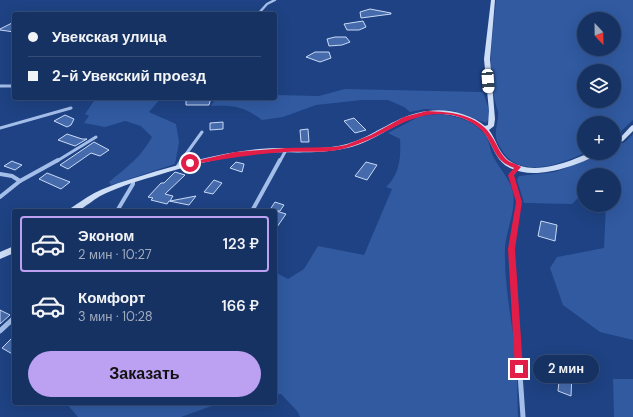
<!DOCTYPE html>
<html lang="ru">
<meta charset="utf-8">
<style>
body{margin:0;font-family:"DM Sans",sans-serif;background:#233e6b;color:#f1f3f6;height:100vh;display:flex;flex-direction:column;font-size:15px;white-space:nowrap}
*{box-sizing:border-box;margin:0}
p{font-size:13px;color:#9eaabe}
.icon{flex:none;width:22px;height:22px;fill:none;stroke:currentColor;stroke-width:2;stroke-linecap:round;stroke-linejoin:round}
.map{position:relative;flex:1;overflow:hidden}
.details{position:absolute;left:12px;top:209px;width:265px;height:196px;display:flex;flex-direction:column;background:#163262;border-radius:4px;box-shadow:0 4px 16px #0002,0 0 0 1px #354d77}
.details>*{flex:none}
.guide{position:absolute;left:12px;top:12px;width:265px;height:88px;border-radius:4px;box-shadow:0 4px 16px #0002,0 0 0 1px #354d77;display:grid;align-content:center;height:88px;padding:0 16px;background:#163262}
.needle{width:26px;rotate:158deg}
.tools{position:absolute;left:577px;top:12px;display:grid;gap:8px}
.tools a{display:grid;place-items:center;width:44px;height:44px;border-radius:50%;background:#163262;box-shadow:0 4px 16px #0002,0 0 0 1px #354d77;font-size:20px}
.end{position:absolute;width:18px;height:18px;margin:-9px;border:5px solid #e11d48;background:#fff;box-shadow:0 0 0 2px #fff}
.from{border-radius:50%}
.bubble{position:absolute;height:28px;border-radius:14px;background:#163262;box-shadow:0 4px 16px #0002,0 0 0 1px #354d77;font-size:13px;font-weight:600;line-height:28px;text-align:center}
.car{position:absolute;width:12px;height:24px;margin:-12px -6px;border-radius:5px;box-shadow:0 0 3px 1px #0007;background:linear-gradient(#fff 24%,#345 0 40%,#fff 0 76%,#345 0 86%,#fff 0)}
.guide b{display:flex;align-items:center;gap:14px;height:38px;font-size:15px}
.guide b+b{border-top:1px solid #354d77}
.guide i{width:10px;height:10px;background:#f1f3f6}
ul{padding:7px 0 0;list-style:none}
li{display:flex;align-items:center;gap:12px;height:56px;margin:0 8px 6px;padding:0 8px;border:2px solid transparent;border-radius:4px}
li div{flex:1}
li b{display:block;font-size:15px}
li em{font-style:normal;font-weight:600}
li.active{border-color:#bca0f2}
li>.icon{width:36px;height:36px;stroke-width:1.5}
.cta{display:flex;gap:8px;margin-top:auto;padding:8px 16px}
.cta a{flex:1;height:46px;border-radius:24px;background:#bca0f2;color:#111;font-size:16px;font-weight:600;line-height:46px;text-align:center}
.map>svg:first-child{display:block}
</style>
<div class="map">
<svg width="633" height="417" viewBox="0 0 633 417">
<rect width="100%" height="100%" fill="#1e4283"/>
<g fill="#315aa1" fill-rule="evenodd">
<path d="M496,0H633V120L614,138V123H584V153C562,164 521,179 503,152C500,147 496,141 496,136C495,128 499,120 498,112C496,105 494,98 493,91C488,61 493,30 496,0ZM584,19H614V49H584ZM584,71H614V101H584Z"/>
<path d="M345,89L483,92L491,116L486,123L454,111L425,109L410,112L404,107L388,100H362L316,105L283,117L262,120C243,106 233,105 211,106L216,98H275V95L319,96Z"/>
<path d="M96,98H161L149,112L176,124L179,142L175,164L111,185L109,182C126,168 142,156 152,137L141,126L125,121L105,127L84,123L89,116L85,114Z"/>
<path d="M440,114C456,116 475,121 485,135C490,142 490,151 494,158C500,169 508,177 512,189C518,207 506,229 505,248C504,279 510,311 514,341C518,366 517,392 518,417H300L298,412L281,394L275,395V272L288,279L304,269L318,246L364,255L392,189L386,187C400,174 401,157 400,139L388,133L420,116Z"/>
<polygon points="633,134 633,340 600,332 563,305 550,268 557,257 604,248 606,205 614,205 614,175 584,175 584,192 572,204 524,203 517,180 519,176 555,172 603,153 614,153 614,148 626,141"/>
<polygon points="613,379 633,379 633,417 614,417"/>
<polygon points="66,403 220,403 181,417 78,417"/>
</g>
<g fill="#466bac" stroke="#c9daf7">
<polygon points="370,9 391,13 391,14 361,18 360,12"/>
<polygon points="363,21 366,27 359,30 347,30 344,24"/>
<polygon points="14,22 14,32 0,30 0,29"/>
<polygon points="335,37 346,37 350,42 342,45 329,46 327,39"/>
<polygon points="315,52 329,52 331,58 320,62 306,57"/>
<polygon points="186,98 211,98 209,105 186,105"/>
<polygon points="65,115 74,119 71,125 67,127 54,121"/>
<polygon points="354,118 366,130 355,133 344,121"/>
<polygon points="223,122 223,129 210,130 210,123"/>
<polygon points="308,129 309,142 301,142 300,130"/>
<polygon points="67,134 82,139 87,139 75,146 58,140"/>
<polygon points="94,142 109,150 100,156 91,153 68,169 60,165"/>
<polygon points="12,161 14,162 22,165 15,170 4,166"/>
<polygon points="236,162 244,164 242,172 230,168"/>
<polygon points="366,162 377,165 367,180 355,176"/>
<polygon points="175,172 185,175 165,194 173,196 170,201 196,196 189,205 169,201 167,204 151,200 153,198 148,197 161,183 164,183"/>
<polygon points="47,173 70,182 61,189 39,179"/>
<polygon points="214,180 222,183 213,194 204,192"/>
<polygon points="275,202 284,205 280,211 276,211 286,214 275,230 275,211 269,211"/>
<polygon points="541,221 557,225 555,241 538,236"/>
<polygon points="0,310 10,315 0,324"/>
<polygon points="14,336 14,355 2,348"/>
<polygon points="554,360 579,368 578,376 572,374 571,396 558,391 560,371 554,369"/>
</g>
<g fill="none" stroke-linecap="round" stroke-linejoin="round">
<polyline stroke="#a4beea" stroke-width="2.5" points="258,14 267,4 275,0"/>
<g stroke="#a4beea" stroke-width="3">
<polyline points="0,86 14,86"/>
<polyline points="0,128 71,108"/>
<polyline points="57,161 96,137"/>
<polyline points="181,161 202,132"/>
<polyline points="280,161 286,150"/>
</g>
<g stroke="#a4beea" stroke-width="4">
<polyline points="178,166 182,160"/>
<polyline points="0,174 12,176 20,181"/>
<polyline points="0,197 20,181 58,160"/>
<polyline points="117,211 133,184 133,181"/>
<polyline points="252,211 280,160"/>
<polyline points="513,275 512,249 519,202 511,175 518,167"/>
</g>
<g stroke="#a4beea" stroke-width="5">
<polyline points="513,274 523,417"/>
<polyline points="0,331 14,318"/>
</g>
<g fill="#cfdef7" fill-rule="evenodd">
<path d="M491,0H495L490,59L495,119L494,126L489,130C496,139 498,151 507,159C525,174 552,167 572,160C582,156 587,153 599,153L598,155C574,166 536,181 510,168C497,162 494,149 487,137C477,118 448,112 428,114C399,118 376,142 347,148C318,155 289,151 260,153C229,156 198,163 168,172C149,178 129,183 111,191C103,194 96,198 90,203C86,205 81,210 77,211C74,212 71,211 68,211C71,207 76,205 80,202C99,188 119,183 141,176C180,164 219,153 259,149C288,146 318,152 347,144C375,136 398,114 428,111C447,108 471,114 485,126L488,125L489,111L484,59Z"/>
<polygon points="633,125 633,131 623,141 614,145 614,140 619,139 631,126"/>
<polygon points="14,246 14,253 0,259 0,252"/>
</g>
</g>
<path fill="#e11d48" d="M427,111C450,112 479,114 492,137C497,144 500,154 507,160C511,163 517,164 521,167L514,175L522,202L515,249L523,369L519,373L515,369L508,249L516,202L508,175L514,168C511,166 506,165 503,162C495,156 492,145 487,137C480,125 465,118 452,115C412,108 385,137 349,147C329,154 307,151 286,152C253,154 222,159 190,165L187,163L235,152L286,148L334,147L346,145L371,135L404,117Z"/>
</svg>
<div class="tools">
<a><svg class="needle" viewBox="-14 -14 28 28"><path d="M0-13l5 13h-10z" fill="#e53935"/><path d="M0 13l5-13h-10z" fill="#9eaabe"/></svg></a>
<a><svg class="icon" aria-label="layers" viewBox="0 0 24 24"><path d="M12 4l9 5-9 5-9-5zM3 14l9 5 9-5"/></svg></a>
<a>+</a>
<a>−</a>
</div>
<i class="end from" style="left:190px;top:163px"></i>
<i class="end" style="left:519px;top:369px"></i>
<div class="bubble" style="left:533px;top:355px;width:66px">2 мин</div>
<i class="car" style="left:488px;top:81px;rotate:176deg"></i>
<div class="guide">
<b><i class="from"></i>Увекская улица</b>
<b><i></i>2-й Увекский проезд</b>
</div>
<section class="details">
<ul>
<li class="active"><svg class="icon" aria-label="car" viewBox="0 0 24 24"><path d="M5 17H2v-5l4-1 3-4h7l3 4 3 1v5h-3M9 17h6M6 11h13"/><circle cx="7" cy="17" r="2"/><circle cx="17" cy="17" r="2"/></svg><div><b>Эконом</b><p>2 мин · 10:27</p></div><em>123 ₽</em></li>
<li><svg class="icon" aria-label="car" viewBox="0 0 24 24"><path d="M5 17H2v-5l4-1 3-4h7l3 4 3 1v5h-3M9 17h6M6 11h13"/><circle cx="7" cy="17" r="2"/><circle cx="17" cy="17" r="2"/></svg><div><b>Комфорт</b><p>3 мин · 10:28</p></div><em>166 ₽</em></li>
</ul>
<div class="cta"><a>Заказать</a></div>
</section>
</div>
